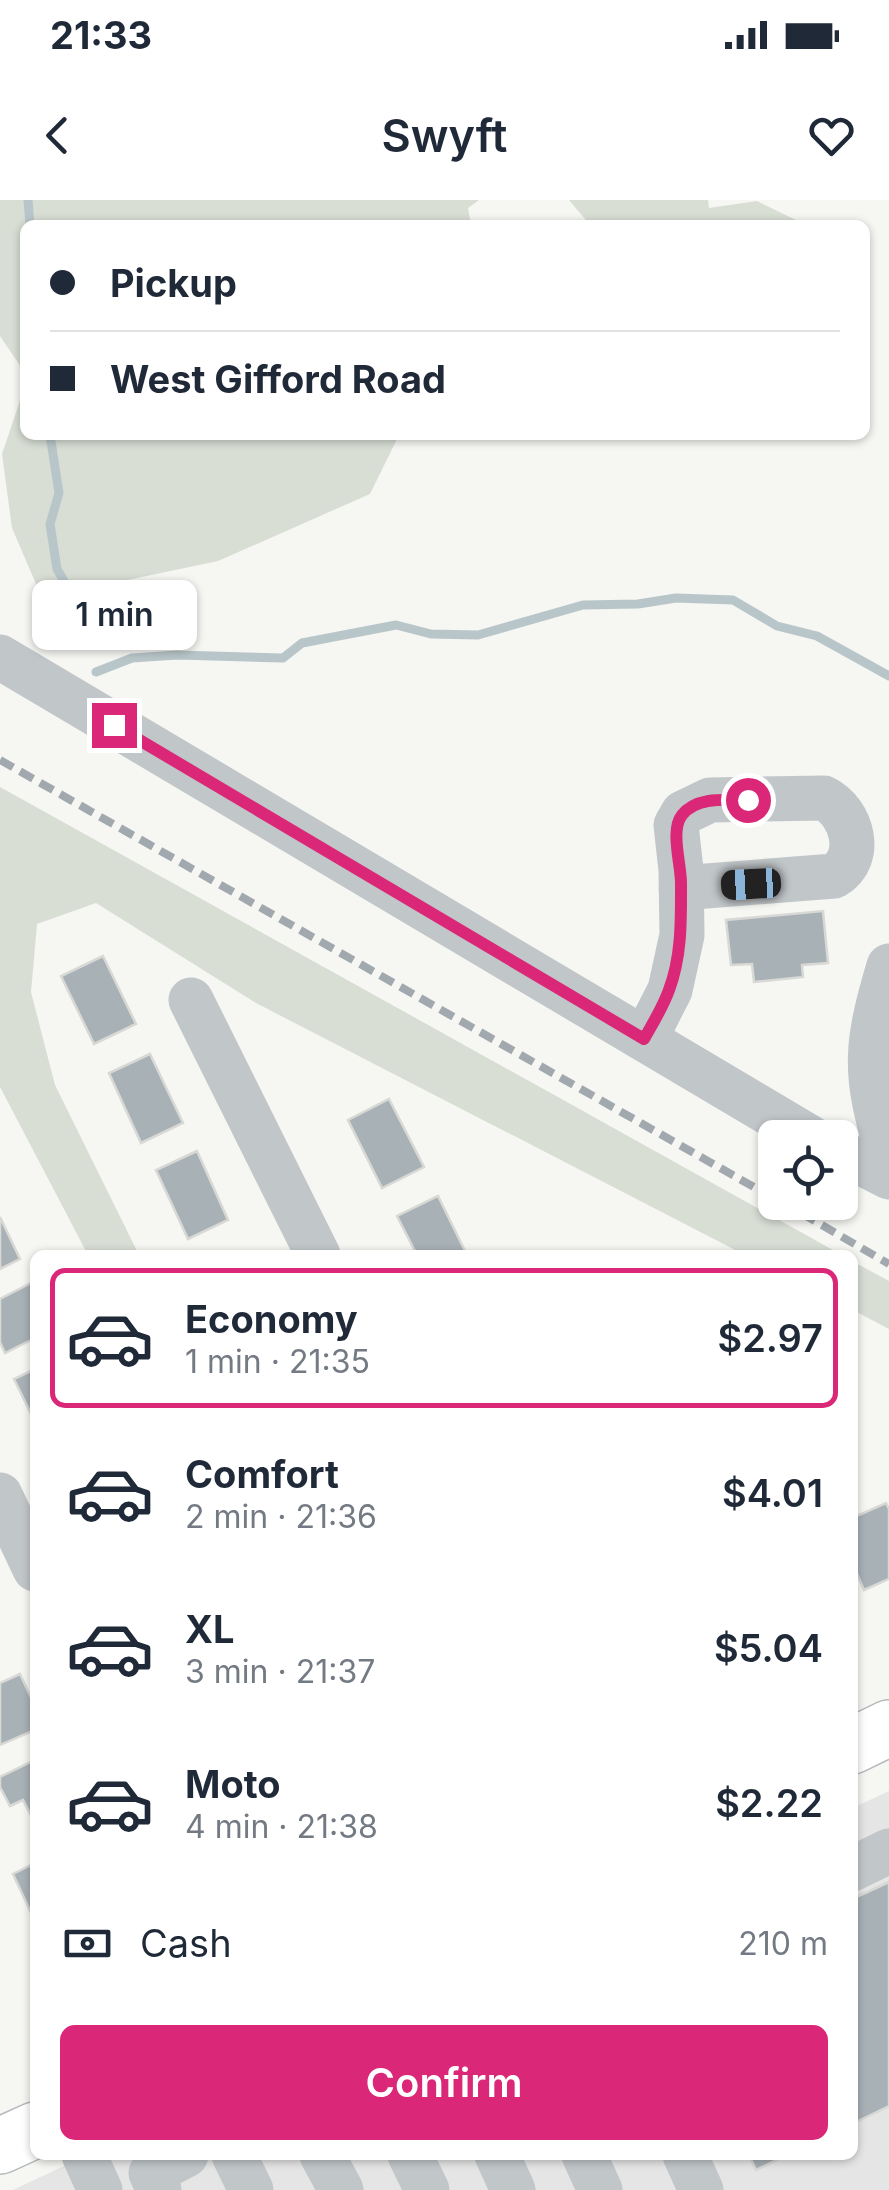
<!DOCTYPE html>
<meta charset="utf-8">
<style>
body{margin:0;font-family:Inter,sans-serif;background:#f6f6f7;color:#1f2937;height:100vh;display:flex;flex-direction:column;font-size:38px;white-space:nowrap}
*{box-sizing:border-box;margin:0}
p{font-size:32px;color:#747a83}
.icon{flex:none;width:55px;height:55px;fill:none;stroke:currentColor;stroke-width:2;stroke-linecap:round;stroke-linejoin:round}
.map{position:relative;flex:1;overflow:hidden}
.side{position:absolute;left:30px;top:1050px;width:828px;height:910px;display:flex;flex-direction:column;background:#fff;border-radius:15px;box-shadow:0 2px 8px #0004}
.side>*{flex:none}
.top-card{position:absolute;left:20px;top:20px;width:850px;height:220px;border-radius:15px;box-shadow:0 2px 8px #0004;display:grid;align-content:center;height:220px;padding:0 30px;background:#fff}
.buttons{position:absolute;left:758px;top:920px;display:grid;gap:20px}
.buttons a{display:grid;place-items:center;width:100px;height:100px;border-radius:15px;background:#fff;box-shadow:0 2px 8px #0004;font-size:50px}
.end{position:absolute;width:45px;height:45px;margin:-22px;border:12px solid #db2777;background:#fff;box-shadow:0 0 0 5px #fff}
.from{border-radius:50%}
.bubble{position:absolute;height:70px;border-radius:15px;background:#fff;box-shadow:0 2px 8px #0004;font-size:32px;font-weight:600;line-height:70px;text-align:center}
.car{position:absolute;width:30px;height:60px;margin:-30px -15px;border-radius:12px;box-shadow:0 0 8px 2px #0007;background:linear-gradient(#222 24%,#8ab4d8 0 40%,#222 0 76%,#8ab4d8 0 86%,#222 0)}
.top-card b{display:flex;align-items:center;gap:35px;height:95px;font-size:38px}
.top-card b+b{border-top:2px solid #e0e1e3}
.top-card i{width:25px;height:25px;background:#1f2937}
ul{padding:18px 0 0;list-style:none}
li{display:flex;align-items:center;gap:30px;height:140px;margin:0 20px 15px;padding:0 10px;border:5px solid transparent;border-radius:15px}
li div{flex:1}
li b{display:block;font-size:38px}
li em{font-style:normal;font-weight:600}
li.on{border-color:#db2777}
li>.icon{width:90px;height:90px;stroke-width:1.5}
.pay{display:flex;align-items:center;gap:25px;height:110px;padding:0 30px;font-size:38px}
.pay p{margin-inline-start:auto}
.primary-button{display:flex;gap:20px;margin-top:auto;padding:20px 30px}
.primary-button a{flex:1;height:115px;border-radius:15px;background:#db2777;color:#fff;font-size:40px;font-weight:600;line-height:115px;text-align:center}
.status{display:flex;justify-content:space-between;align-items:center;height:70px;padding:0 50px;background:#fff;direction:ltr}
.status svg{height:28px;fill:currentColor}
header{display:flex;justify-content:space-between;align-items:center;height:130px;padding:0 30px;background:#fff;font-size:45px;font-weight:600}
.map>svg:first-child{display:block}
</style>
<div class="status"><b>21:33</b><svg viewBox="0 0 49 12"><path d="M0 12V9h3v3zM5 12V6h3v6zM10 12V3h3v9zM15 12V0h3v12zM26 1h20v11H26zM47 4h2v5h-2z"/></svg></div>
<header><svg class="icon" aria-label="back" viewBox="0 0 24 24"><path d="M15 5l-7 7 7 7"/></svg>Swyft<svg class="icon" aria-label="heart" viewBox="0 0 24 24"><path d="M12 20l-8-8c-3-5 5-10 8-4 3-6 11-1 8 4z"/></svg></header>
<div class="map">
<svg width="889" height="1990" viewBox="0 0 889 1990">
<rect width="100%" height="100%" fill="#f6f6f3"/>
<polygon fill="#e4e5e4" points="889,1591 889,1990 13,1990 87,1955 852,1955 853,1608"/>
<g fill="#d8ded4">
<polygon points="0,0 479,0 468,8 471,25 25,25 25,173 0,136"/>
<polygon points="569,0 708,0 709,8 757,1 806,25 590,25"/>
<polygon points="25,186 25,235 399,235 370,294 218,361 42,398 12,328 2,254"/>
<polygon points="0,587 842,1055 745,1055 256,803 96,703 37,724 31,792 55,885 139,1055 88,1055 0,887"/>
<polygon points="852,1061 889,1081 889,1129 853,1110"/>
</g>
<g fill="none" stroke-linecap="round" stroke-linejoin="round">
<g stroke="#b9c6c9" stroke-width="9">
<polyline points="28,0 30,25"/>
<polyline points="50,235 59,293 50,324 57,369 79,407"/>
<polyline points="96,472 132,458 177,455 283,458 302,443 396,425 431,434 478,435 583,405 638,404 676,398 733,400 777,426 817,436 889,476"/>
</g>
</g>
<g fill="#a8b1b6" stroke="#d8d8d5" stroke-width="2.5">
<polygon points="823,711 828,763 802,765 803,777 754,782 752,764 731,765 726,720"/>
<polygon points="103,756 136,824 94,844 61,776"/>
<polygon points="150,854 183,923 141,943 109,873"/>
<polygon points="389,899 424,967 382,988 348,920"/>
<polygon points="197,951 228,1020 188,1039 156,970"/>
<polygon points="438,996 467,1055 417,1055 397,1016"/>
<polygon points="0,1017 20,1059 0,1069"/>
<polygon points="35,1081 35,1138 5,1153 0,1142 0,1099"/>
<polygon points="35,1169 35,1222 14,1179"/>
<polygon points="886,1303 889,1309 889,1379 864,1390 852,1362 852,1318"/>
<polygon points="20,1474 35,1506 35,1530 0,1545 0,1483"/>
<polygon points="35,1560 35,1623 23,1600 10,1606 0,1587 0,1577"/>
<polygon points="35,1663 35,1716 33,1717 13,1674"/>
<polygon points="889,1682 889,1906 852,1924 852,1699"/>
<polygon points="749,1955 787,1955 756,1970"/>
</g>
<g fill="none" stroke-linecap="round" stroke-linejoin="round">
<g stroke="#b4b9bc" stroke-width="58">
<g id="major">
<polyline points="852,1546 889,1528"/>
<polyline points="0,1946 35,1930"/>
</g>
</g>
<g stroke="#c1c6c9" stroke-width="45">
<polyline points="0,457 811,938"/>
<polyline points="191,800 318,1055"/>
<path d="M645,839L670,790L682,735L681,670L676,625L683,613L710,600L824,598C852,612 865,658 834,676L681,688"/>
<path d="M885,944C863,869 867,840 889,766"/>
<polyline points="840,952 889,977"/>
<polyline points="0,1295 35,1369"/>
<polyline points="852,1669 889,1651"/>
<polyline points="84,1955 100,1990"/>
<polyline points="234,1955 251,1990"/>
<polyline points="322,1955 341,1990"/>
<polyline points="410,1955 427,1990"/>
<polyline points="497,1955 513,1990"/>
<polyline points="584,1955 600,1990"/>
<polyline points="685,1955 701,1990"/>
<polyline points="159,1990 151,1973 186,1955"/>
</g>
<use href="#major" stroke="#fff" stroke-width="55"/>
<g stroke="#a1a9ae" stroke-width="8" stroke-dasharray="15 8" stroke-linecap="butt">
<polyline points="0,560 775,999"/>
<polyline points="782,1002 889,1064"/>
</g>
</g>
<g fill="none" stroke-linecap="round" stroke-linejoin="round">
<path stroke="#db2777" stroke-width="12" d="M114,525L644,839C653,823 663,807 669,790C682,756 681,719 681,683C681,664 670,630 682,615C697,596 727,600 748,600"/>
</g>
</svg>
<div class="buttons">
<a><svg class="icon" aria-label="locate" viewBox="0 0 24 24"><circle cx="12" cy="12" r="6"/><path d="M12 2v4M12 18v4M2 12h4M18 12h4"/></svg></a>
</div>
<i class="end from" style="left:748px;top:600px"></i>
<i class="end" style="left:114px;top:525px"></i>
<div class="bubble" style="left:32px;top:380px;width:165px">1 min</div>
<i class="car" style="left:751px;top:684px;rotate:267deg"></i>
<div class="top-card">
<b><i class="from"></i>Pickup</b>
<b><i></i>West Gifford Road</b>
</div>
<section class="side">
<ul>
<li class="on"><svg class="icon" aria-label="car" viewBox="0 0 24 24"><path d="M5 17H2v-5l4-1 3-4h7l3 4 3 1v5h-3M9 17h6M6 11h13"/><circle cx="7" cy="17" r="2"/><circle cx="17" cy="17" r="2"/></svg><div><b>Economy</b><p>1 min · 21:35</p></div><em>$2.97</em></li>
<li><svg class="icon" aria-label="car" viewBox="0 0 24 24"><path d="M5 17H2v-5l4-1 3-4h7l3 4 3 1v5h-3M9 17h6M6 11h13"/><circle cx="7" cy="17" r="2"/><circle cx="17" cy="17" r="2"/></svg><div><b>Comfort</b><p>2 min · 21:36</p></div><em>$4.01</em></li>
<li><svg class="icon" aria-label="car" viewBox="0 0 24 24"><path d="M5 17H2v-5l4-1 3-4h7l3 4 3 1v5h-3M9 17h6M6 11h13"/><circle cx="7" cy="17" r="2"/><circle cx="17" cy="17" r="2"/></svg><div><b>XL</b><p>3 min · 21:37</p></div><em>$5.04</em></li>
<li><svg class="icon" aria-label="car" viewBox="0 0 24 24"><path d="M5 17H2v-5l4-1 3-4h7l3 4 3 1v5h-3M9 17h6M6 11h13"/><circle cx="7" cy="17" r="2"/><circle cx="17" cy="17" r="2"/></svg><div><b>Moto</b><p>4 min · 21:38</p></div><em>$2.22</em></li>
</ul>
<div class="pay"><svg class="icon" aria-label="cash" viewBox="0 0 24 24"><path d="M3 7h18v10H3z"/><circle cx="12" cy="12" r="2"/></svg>Cash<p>210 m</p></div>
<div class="primary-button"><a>Confirm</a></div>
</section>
</div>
